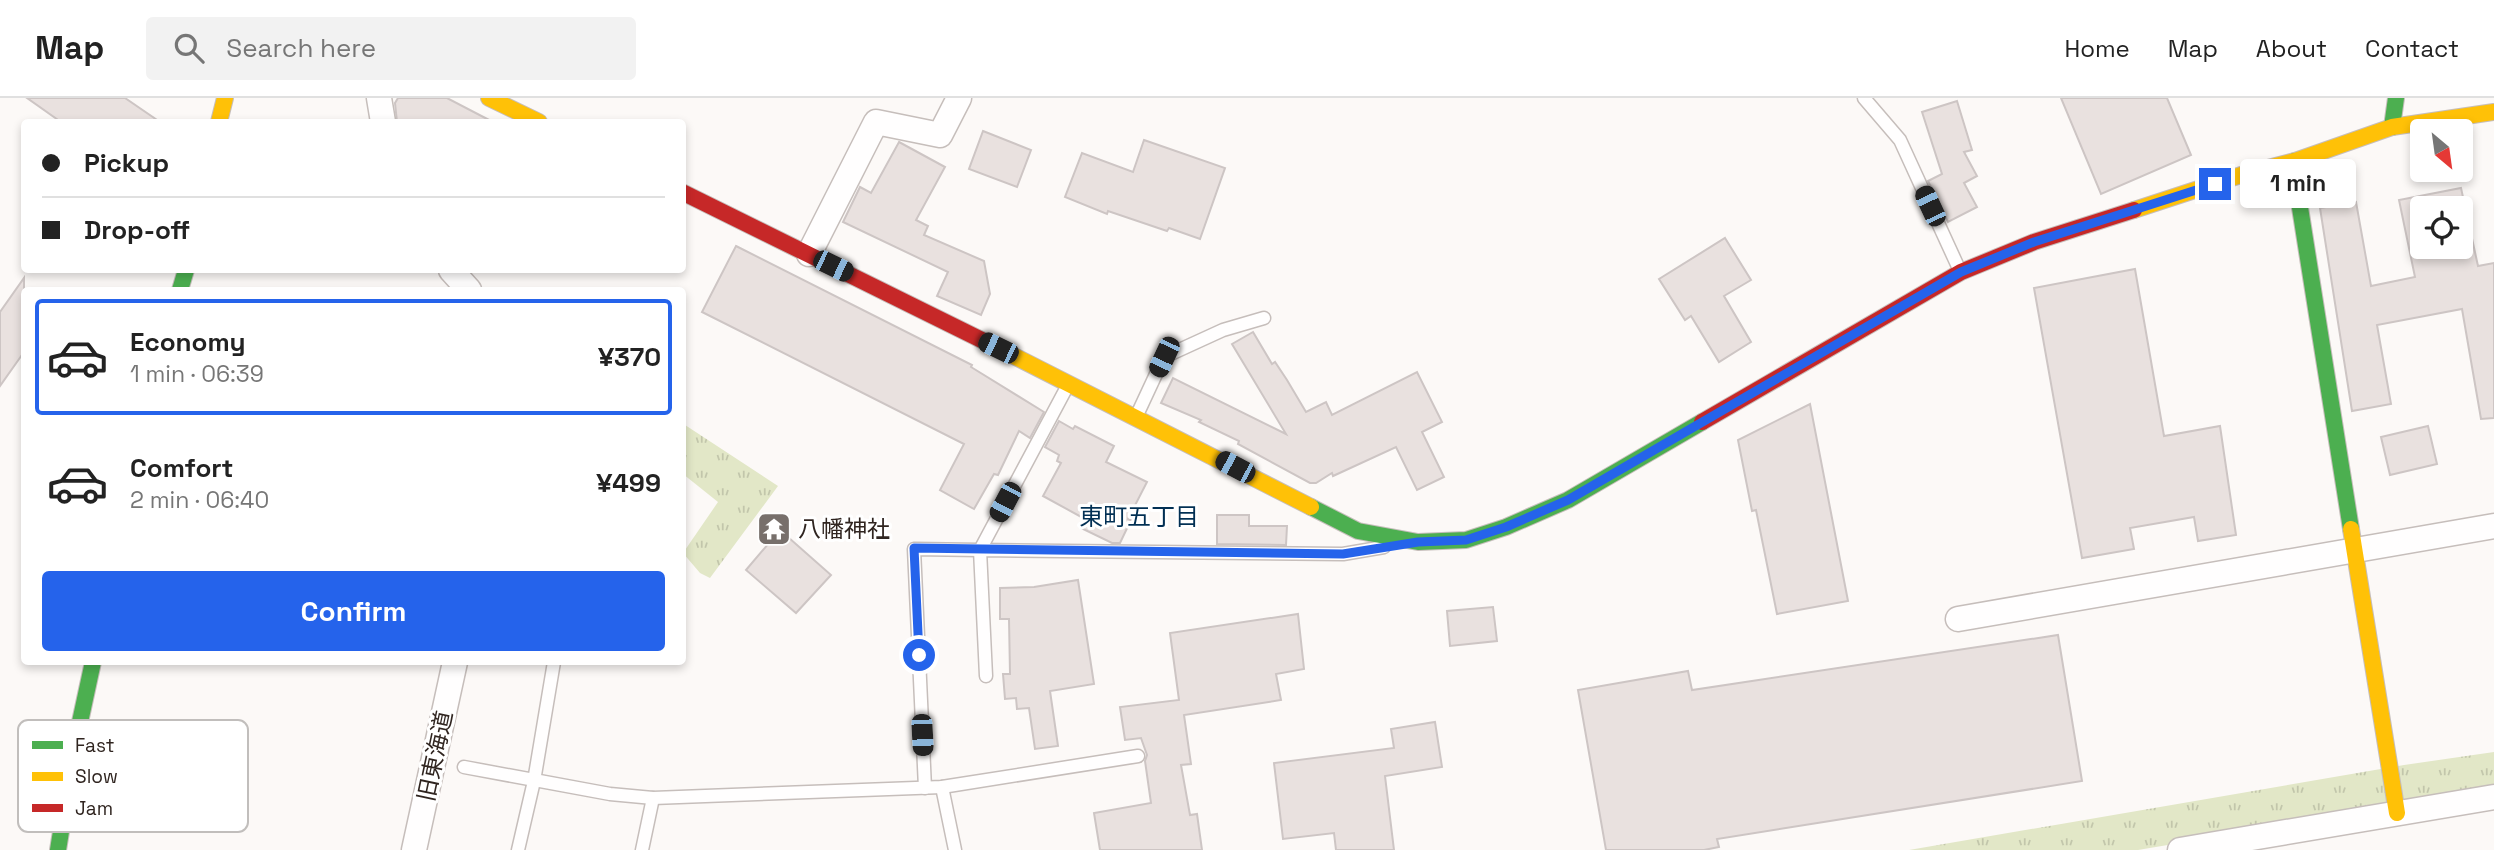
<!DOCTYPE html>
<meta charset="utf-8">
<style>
body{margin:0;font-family:"Space Grotesk","Noto Sans JP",sans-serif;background:#f2f2f2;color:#222;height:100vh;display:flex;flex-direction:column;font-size:26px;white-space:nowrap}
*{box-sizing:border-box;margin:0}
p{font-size:23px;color:#767676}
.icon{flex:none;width:38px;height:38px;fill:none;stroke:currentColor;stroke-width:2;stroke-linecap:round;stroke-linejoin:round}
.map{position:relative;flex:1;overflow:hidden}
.side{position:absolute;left:21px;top:189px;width:665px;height:378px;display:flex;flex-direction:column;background:#fff;border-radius:7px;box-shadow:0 4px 10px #0003}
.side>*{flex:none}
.hud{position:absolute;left:21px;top:21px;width:665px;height:154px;border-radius:7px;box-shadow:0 4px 10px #0003;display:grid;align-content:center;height:154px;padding:0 21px;background:#fff}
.needle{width:46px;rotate:151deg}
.controls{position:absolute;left:2410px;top:21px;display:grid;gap:14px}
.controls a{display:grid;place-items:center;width:63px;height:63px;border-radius:7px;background:#fff;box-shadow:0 4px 10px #0003;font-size:35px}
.end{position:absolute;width:32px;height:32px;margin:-16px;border:9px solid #2563eb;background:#fff;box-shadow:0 0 0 4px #fff}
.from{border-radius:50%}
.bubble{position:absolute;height:49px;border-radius:7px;background:#fff;box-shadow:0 4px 10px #0003;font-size:23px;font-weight:700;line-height:49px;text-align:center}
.car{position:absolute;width:21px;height:42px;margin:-21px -10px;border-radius:9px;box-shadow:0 0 5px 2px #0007;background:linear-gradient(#222 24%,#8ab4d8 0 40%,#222 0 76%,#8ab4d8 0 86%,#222 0)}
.hud b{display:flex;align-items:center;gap:24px;height:66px;font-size:26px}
.hud b+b{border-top:2px solid #e0e0e0}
.hud i{width:18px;height:18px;background:#222}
ul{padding:12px 0 0;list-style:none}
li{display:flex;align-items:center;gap:21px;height:116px;margin:0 14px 10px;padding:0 7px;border:4px solid transparent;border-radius:7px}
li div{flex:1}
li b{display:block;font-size:26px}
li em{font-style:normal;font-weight:700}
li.on{border-color:#2563eb}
li>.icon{width:63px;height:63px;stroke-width:1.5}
.button{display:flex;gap:14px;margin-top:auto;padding:14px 21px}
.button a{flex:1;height:80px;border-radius:7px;background:#2563eb;color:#fff;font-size:28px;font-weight:700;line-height:80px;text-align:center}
header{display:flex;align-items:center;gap:42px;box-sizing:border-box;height:98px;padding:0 35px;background:#fff;border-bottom:2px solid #e0e0e0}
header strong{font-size:33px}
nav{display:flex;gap:38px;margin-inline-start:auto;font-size:24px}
.search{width:490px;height:63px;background:#f2f2f2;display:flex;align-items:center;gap:18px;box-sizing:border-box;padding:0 24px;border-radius:7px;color:#767676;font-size:26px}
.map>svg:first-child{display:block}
</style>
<header>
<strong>Map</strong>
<div class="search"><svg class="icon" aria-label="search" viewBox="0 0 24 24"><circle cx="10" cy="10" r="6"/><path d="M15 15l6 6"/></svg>Search here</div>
<nav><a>Home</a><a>Map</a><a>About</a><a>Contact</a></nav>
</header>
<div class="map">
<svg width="2494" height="752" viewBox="0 0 2494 752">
<defs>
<pattern id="park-tufts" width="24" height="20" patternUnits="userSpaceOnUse" patternTransform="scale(1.75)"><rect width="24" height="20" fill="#e2e7c7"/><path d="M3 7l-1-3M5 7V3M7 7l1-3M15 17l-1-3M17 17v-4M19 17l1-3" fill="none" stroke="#c2c6ab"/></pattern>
</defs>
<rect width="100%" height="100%" fill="#fcf9f7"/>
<g fill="url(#park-tufts)">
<polygon points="682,325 778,388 710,480 700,475 683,455 718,404 683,376"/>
<polygon points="2494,654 2494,692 2138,752 1909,752 2404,667"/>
</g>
<g fill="#e9e1df" stroke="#cdc5c4" stroke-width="2" fill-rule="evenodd">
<polygon points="27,0 125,0 160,24 61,24"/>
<polygon points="398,0 447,0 493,24 397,24 395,5"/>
<polygon points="2061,0 2167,0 2191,57 2101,96"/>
<polygon points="1957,3 1972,52 1964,54 1977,78 1964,85 1977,109 1948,124 1928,83 1942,76 1922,14"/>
<polygon points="983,33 1031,52 1017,89 969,71"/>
<polygon points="1144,42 1225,70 1200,141 1169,130 1167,133 1108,113 1107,116 1065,99 1082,55 1133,74"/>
<polygon points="899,44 945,69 916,122 928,128 924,137 984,163 990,196 981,217 937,198 948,174 843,124 860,89 871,95"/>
<path d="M2461,90L2478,168L2494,165V320L2481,321L2462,211L2377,227L2391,306L2352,313L2320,110L2356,104L2371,188L2415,179L2399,102ZM2422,110H2460V149H2422Z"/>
<polygon points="1725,140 1751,182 1724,198 1751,244 1719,264 1691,218 1685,222 1659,181"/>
<polygon points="736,148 972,267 971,269 1044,314 1030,340 1019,333 998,377 994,376 974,411 940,392 964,346 702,214"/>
<polygon points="2135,171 2164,338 2220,328 2236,437 2198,443 2194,419 2130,430 2134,451 2082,460 2034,190"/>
<polygon points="24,180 24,254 0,288 0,214"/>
<polygon points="1253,234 1272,266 1275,264 1287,282 1306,314 1326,304 1332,317 1417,274 1442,324 1422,334 1444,379 1417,392 1396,349 1333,378 1332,375 1316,385 1310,385 1238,346 1239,343 1199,324 1201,322 1161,305 1173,280 1286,336 1232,246"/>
<polygon points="1810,306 1848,503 1777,516 1756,412 1752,413 1738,342"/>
<polygon points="1059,323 1073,331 1075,328 1114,348 1106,364 1147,384 1128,421 1131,422 1120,445 1112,445 1081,430 1085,421 1043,398 1061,365 1057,363 1059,357 1045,349"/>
<polygon points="2428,328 2437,366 2390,377 2381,339"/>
<polygon points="1217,417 1249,417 1249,428 1287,428 1286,447 1217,446"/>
<polygon points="780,432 831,477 796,515 746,472"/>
<polygon points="1078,482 1094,586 1050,593 1058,648 1035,651 1029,610 1017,611 1016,600 1005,601 1003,576 1010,576 1009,521 1000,521 1000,490 1034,489"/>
<polygon points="1493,509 1497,543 1450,548 1447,513"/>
<polygon points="1298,516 1304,571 1276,576 1281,602 1184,617 1191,666 1181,667 1190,717 1197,716 1202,752 1100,752 1094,715 1151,705 1145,663 1147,657 1141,640 1125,642 1120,609 1179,602 1170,535"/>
<polygon points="2058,537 2082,683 1717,741 1719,749 1704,752 1606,752 1578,592 1688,573 1692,592"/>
<polygon points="1435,624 1442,669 1385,678 1394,752 1336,752 1334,735 1283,741 1274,665 1394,650 1391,631"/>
</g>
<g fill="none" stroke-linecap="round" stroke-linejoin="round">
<g stroke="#c6bebb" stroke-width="15">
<g id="lane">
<polyline points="1864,0 1900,42 1960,173"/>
<polyline points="1137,317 1164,259 1223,232 1264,220"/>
<polyline points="986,578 980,452 1343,456 1384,449"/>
<polyline points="464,669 610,696 653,700 942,689 1138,658"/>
<polyline points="942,689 955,752"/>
<polyline points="925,690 914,451 980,452 1068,287"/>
<polyline points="518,752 534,683 554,564"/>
<polyline points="642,752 653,700"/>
</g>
</g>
<g stroke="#c6bebb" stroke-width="27">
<g id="street">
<polyline points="379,0 383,24"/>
<polyline points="809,156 876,24 940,37 959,0"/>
<polyline points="451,172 469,192"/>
<polyline points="1958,521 2494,428"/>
<polyline points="414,752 455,564"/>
<polyline points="2180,752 2494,699"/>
</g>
</g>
<g stroke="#c6bebb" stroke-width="18">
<g id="fast">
<polyline points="2392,29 2396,0"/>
<polyline points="2295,63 2298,97 2351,431"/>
<polyline points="180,192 186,172"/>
<polyline points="1311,409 1358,433 1418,444 1466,442 1506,429 1568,402 1702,324"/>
<polyline points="58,752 75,647 93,564"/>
</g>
</g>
<g stroke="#c6bebb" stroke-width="18">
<g id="slow">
<polyline points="489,0 539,24"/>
<polyline points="219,24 225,0"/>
<polyline points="2134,112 2241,77 2295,63 2392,29 2494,14"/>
<polyline points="1008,255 1311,409"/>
<polyline points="2351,431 2397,715"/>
</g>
</g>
<g stroke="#c6bebb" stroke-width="18">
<g id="jam">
<polyline points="682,94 1008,255"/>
<polyline points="1702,324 1961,174 2034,144 2134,112"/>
</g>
</g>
<use href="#lane" stroke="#fffefe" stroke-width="12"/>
<use href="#street" stroke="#fffefe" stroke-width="24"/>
<use href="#fast" stroke="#4caf50" stroke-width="16"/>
<use href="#slow" stroke="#ffc107" stroke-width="16"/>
<use href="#jam" stroke="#c62828" stroke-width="16"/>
</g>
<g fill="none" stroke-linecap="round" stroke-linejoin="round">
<polyline stroke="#2563eb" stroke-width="9" points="919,557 914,450 1343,456 1418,444 1466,442 1506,429 1568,402 1961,174 2034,144 2215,86"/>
</g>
<defs>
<g id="temple-square" transform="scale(1.75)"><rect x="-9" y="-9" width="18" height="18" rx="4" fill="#776f6b" stroke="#fff"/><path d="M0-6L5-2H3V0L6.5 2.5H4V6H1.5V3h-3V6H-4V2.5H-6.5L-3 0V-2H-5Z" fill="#fff"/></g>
</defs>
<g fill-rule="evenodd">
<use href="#temple-square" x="774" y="431"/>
</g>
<g text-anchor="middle" stroke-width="6" stroke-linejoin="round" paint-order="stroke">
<g font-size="23" fill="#302520" stroke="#fff" text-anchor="start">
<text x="798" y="439">八幡神社</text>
</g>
<g font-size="23" fill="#302520" stroke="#fff">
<text transform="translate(435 658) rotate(-78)" y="8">旧東海道</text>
</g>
<g font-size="24" fill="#023054" stroke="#fff">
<text x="1139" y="427">東町五丁目</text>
</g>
</g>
<rect x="18" y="622" width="230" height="112" rx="10" fill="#fff" stroke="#c1bebc" stroke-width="2"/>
<rect x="32" y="643" width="31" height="8" fill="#4caf50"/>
<rect x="32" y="674" width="31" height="9" fill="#ffc107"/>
<rect x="32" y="706" width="31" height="8" fill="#c62828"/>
<g font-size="19" fill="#302520">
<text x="75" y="654">Fast</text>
<text x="75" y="685">Slow</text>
<text x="75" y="717">Jam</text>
</g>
</svg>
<div class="controls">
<a><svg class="needle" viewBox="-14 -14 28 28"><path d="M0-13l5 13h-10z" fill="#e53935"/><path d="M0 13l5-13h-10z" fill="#767676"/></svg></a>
<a><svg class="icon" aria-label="locate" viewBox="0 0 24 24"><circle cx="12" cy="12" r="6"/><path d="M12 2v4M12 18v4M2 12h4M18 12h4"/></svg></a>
</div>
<i class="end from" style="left:919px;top:557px"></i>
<i class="end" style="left:2215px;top:86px"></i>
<div class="bubble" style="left:2240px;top:61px;width:116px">1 min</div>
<i class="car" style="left:1930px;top:108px;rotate:335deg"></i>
<i class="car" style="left:833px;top:168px;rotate:116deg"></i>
<i class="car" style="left:998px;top:250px;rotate:296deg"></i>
<i class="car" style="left:1164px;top:259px;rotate:205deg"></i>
<i class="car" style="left:1235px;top:369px;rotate:298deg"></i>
<i class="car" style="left:1005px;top:404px;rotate:208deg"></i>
<i class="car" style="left:922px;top:637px;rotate:177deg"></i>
<div class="hud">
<b><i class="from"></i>Pickup</b>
<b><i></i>Drop-off</b>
</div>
<section class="side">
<ul>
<li class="on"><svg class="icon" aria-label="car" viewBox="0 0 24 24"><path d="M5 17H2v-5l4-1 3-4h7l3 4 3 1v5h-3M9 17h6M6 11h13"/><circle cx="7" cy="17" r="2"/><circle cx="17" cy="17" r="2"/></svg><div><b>Economy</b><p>1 min · 06:39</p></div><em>¥370</em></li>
<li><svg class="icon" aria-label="car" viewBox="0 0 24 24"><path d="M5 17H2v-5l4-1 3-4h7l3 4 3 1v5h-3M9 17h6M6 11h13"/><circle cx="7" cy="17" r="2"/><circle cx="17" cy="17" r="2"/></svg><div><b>Comfort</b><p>2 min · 06:40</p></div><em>¥499</em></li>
</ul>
<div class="button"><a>Confirm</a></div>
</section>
</div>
